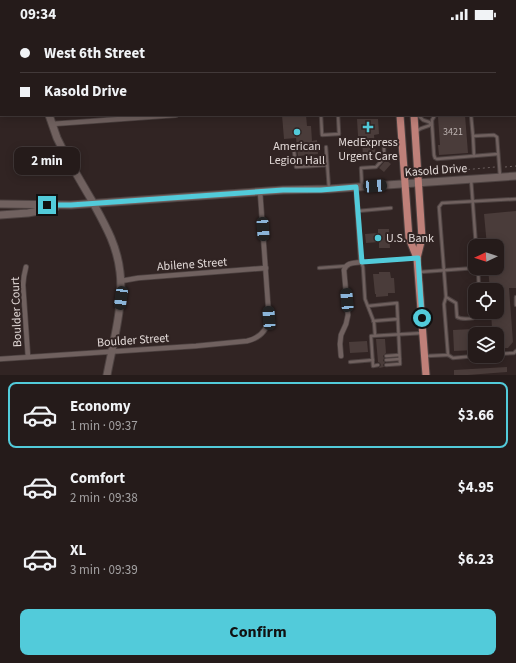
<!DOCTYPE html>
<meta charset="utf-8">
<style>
body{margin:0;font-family:"Source Sans 3",sans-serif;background:#2d2423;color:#f1f3f6;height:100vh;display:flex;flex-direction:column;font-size:15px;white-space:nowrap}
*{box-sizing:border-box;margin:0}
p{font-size:13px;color:#a3a1a2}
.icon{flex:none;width:22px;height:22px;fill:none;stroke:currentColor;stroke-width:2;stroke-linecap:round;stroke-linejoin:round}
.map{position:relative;height:347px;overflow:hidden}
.panel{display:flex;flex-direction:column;background:#251b1a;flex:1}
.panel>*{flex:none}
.guide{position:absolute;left:0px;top:0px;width:516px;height:88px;box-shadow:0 2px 10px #0003,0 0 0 1px #423939;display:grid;align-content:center;height:88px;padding:0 20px;background:#251b1a}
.needle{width:26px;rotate:266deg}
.tools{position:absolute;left:468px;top:211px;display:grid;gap:8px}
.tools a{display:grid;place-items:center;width:36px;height:36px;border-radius:8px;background:#251b1a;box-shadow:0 2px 10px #0003,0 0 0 1px #423939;font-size:20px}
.end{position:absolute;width:18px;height:18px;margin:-9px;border:5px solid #52cbda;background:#111;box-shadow:0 0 0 2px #111}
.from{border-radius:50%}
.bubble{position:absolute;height:28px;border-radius:8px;background:#251b1a;box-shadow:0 2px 10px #0003,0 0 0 1px #423939;font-size:13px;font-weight:700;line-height:28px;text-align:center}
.car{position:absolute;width:12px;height:24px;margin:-12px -6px;border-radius:5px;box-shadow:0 0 3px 1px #0007;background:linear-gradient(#222 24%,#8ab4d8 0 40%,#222 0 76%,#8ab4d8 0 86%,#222 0)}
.guide b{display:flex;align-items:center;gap:14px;height:38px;font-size:15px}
.guide b+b{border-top:1px solid #423939}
.guide i{width:10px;height:10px;background:#f1f3f6}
ul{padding:7px 0 0;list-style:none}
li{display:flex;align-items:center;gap:12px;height:66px;margin:0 8px 6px;padding:0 12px;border:2px solid transparent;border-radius:8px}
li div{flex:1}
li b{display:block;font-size:15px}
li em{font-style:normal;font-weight:700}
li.selected{border-color:#52cbda}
li>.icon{width:36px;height:36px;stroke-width:1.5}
.button{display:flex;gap:8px;margin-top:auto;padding:8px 20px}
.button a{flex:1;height:46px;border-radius:8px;background:#52cbda;color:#111;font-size:16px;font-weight:700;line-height:46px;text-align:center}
.status{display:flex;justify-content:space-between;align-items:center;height:28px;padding:0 20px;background:#251b1a;direction:ltr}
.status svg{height:11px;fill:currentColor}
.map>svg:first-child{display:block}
</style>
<div class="status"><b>09:34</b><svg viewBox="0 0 49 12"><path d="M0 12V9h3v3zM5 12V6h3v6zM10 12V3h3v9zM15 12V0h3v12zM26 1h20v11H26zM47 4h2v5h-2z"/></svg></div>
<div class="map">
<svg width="516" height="347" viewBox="0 0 516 347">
<rect width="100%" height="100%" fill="#312423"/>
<g fill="#4a3c3a">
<polygon points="282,87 306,87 307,98 311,98 312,113 317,112 318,126 298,128 296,110 284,111"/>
<polygon points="465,87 468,125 439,127 438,117 440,117 438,89"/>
<polygon points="357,91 378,91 379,106 374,107 376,130 363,131 362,108 358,108"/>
<polygon points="386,132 391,136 384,144 379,140"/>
<polygon points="516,183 516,260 509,260 513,314 508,320 497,320 497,306 475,306 475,322 454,323 453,302 492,300 491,284 497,284 497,262 490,262 488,240 497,240 497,218 487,218 484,186"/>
<polygon points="378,201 389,201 390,220 379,220 379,214 366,215 365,206 378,205"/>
<polygon points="379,244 390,244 391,250 394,250 395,265 388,265 388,268 376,269 376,266 375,266 373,246 379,246"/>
<polygon points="376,311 385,311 386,325 383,328 384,330 383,333 385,334 383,337 384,339 379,340 381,337 380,335 378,334"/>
<polygon points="367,313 368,324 350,325 349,314"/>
<polygon points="507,339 507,344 468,347 454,347 454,342"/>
</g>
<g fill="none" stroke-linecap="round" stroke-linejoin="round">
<g stroke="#4d4241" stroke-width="4.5">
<g id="lane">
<polyline points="160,0 160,1"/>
<polyline points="282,0 282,1"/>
<polyline points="366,0 367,1"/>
<polyline points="321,87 322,107 339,106 338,87"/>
<polyline points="418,87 423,92 429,94 431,96"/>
<polyline points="435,87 432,92 432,96 434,127 435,130 437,131 498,126"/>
<polyline points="471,87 473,108"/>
<path d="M417,103C422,98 427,100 432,96"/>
<polyline points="326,119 329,161"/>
<polyline points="294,123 296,139 327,137"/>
<polyline points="474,128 473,108 494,107 497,109 500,148"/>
<polyline points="471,151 476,218"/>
<polyline points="362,158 361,140 376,139 384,130 384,118 401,113"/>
<polyline points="358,183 391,180"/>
<polyline points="319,240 346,238"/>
<polyline points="478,240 479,262"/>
<polyline points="420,244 475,240"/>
<polyline points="516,269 516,277"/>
<polyline points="368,278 397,275 400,336 386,337"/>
<path d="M481,284V287C476,291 462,292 457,289L456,275L446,269L439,179L442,175L516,171"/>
<polyline points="373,293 398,291"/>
<polyline points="375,307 374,294 365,271 363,239 361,234 417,230"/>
<polyline points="497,326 514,325 516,323"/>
<polyline points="448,327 453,330 475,328"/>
<polyline points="386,328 399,327"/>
<polyline points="426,328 448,327 444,276 446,269"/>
<polyline points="386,332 400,331"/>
<polyline points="350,334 373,332"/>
<polyline points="378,337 373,338 371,308 423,305"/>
</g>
</g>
<g stroke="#4d4241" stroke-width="6">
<g id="street">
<polyline points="224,0 224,1"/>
<polyline points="173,1 187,0"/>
<polyline points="0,13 1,13"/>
<polyline points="515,37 516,37"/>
<polyline points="52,96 176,87"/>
<polyline points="26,239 24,248 23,257 28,329"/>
<polyline points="121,253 138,250 266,240"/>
<path d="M341,328L340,316L341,307L346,296L348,287L344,242C347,234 354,235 361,234L356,159"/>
<path d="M0,331L196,318L247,313C260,310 267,303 269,290L260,163"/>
</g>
</g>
<g stroke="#4d4241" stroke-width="9">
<g id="secondary">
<polyline points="40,0 40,1"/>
<path d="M49,87L57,110L62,120C71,137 81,154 91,171C104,195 117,216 120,244C124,276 113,315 107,347"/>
<polyline points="0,176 71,177 283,162 329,161 516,148"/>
<polyline points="0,187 28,185 55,180"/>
</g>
</g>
<g stroke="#4d4241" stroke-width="9">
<g id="primary">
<polyline points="403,0 403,1"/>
<polyline points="400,87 409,210 417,230"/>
<polyline points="414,87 422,210 417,230 426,347"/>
</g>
</g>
<g stroke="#6b5f5e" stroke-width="1" stroke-dasharray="2 3" stroke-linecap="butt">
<polyline points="505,139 516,138"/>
<polyline points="424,142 426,144 431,145 495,139"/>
</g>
<use href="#lane" stroke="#70615f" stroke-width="2.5"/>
<use href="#street" stroke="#70615f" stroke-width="4.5"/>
<use href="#secondary" stroke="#70615f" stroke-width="7"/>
<use href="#primary" stroke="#bf8079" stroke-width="7"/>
</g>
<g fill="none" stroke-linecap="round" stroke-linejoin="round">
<polyline stroke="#52cbda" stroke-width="5" points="47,177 71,177 283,162 321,162 356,159 362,234 418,230 422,290"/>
</g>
<g fill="#52cbda" stroke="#312423" stroke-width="1.5">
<path d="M366 93h4v4h4v4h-4v4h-4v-4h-4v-4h4z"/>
<circle cx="297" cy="104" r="4"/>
<circle cx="378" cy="210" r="4"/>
</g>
<g text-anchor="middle" stroke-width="4" stroke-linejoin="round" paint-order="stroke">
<g font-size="10" fill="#bcb2b0">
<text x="453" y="107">3421</text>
</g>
<g font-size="12" fill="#e2d9d7" stroke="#312423">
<text x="368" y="118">MedExpress<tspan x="368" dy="14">Urgent Care</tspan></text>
<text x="297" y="122">American<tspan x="297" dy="14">Legion Hall</tspan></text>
<text x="386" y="214" text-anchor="start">U.S. Bank</text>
</g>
<g font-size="12" fill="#e2d9d7" stroke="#312423">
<text transform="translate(436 142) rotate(-4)" y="4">Kasold Drive</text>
<text transform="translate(192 236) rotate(-4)" y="4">Abilene Street</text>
<text transform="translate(16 284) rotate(-92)" y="4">Boulder Court</text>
<text transform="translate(133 312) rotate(-4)" y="4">Boulder Street</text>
</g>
</g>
</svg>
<div class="tools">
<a><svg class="needle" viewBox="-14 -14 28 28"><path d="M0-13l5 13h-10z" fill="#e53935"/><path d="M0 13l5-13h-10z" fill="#a3a1a2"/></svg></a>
<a><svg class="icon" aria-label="locate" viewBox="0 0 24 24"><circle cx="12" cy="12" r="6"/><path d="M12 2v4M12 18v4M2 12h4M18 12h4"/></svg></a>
<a><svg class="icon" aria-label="layers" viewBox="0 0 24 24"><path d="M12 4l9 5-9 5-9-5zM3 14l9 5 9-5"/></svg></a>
</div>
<i class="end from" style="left:422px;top:290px"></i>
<i class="end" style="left:47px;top:177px"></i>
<div class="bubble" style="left:14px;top:119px;width:66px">2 min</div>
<i class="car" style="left:375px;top:158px;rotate:86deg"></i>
<i class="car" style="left:263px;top:201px;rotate:176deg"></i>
<i class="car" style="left:121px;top:270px;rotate:188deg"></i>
<i class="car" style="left:347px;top:272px;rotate:355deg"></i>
<i class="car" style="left:269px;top:290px;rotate:356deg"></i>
<div class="guide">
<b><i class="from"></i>West 6th Street</b>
<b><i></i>Kasold Drive</b>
</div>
</div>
<section class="panel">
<ul>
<li class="selected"><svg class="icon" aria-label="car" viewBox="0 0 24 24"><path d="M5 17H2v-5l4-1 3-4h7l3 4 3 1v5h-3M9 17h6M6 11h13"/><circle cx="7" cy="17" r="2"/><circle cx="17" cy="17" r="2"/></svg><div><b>Economy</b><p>1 min · 09:37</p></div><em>$3.66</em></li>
<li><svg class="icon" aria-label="car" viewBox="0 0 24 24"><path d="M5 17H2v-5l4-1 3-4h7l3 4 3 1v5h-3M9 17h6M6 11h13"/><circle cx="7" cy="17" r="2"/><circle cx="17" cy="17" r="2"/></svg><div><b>Comfort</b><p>2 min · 09:38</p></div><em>$4.95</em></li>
<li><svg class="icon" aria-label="car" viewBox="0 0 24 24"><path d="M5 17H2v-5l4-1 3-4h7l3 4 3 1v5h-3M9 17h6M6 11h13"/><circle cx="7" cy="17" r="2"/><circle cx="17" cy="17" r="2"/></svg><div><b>XL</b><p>3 min · 09:39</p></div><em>$6.23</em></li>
</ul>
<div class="button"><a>Confirm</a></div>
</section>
